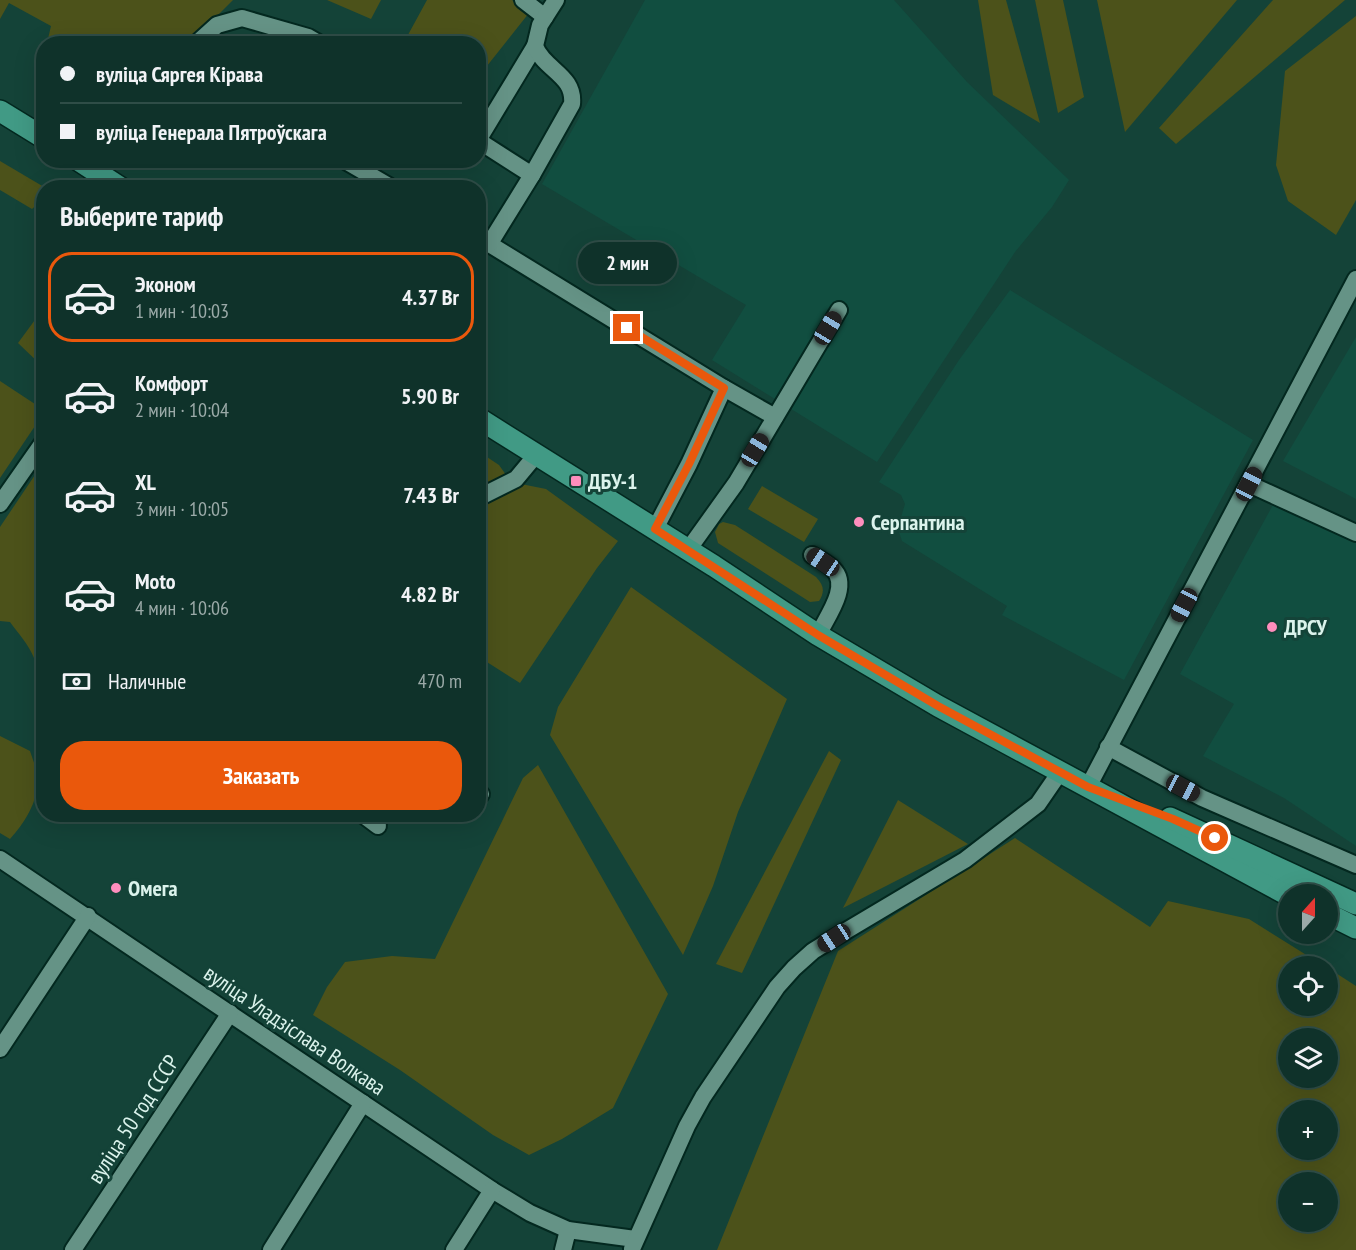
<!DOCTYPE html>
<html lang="ru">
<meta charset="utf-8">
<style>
body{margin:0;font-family:"PT Sans Narrow",sans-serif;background:#1d3e36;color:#f1f3f6;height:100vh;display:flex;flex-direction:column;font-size:22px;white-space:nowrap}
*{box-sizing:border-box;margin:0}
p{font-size:20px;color:#9baaa8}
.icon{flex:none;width:33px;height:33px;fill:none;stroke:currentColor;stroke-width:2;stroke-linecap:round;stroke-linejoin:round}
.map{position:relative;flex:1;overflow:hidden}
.panel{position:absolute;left:36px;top:180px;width:450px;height:642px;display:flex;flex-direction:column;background:#0f322a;border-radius:24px;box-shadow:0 6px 24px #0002,0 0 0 2px #2f4d47}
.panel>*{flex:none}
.top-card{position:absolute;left:36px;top:36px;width:450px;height:132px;border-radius:24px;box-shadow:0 6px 24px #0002,0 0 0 2px #2f4d47;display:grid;align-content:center;height:132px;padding:0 24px;background:#0f322a}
.needle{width:39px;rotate:21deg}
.fabs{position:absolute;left:1278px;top:884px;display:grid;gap:12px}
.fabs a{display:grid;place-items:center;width:60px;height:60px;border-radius:50%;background:#0f322a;box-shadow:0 6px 24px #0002,0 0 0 2px #2f4d47;font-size:30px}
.end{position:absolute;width:27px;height:27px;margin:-14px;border:8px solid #ea580c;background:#fff;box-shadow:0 0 0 3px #fff}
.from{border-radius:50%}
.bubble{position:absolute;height:42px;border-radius:21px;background:#0f322a;box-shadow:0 6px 24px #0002,0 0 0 2px #2f4d47;font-size:20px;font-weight:600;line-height:42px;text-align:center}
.car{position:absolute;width:18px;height:36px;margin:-18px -9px;border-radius:8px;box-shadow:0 0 4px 2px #0007;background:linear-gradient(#222 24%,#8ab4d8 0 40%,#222 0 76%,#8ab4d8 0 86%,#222 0)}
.top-card b{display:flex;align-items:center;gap:21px;height:57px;font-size:22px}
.top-card b+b{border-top:2px solid #2f4d47}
.top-card i{width:15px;height:15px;background:#f1f3f6}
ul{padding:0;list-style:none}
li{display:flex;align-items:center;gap:18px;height:90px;margin:0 12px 9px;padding:0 12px;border:3px solid transparent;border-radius:24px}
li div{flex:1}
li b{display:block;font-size:22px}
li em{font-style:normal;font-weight:600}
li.current{border-color:#ea580c}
li>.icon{width:54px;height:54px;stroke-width:1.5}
h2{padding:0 24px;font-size:27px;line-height:72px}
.pay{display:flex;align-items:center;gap:15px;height:66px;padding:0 24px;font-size:22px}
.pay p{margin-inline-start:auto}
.button{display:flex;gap:12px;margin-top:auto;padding:12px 24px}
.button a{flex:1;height:69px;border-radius:24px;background:#ea580c;color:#fff;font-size:24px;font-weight:600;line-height:69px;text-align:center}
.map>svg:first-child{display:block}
</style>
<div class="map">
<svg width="1356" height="1250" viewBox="0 0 1356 1250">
<rect width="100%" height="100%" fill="#144338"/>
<g fill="#114e40">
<polygon points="645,0 894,0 967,82 1069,180 1052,207 1015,252 877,462 712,360 746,305 542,184"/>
<polygon points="1010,290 1253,440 1124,680 1002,615 1007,606 902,541 899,532 899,524 905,504 901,495 879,482 959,360"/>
<polygon points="1356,337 1356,499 1283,461"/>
<polygon points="1274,503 1356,542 1356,846 1284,798 1203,756 1234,704 1180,674"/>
</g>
<g fill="#4c521a" fill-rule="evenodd">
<polygon points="0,0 233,0 190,43 47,43 51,26 9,3 0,19"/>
<polygon points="327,0 381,0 371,19"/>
<polygon points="427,0 512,0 529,13 479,76 478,44 403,44"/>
<polygon points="978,0 1006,0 1040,123 993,95"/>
<polygon points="1035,0 1063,0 1084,97 1058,113"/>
<polygon points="1097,0 1237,0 1125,132"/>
<polygon points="1273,0 1345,0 1176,144 1159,128"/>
<polygon points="1356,16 1356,200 1336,235 1288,201 1276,165 1285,71"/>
<polygon points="0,161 44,187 43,199 32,209 0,190"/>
<polygon points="43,309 43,367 18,343"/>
<polygon points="0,381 44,410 43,414 0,478"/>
<polygon points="478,451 499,465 511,482 546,489 618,541 597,568 520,683 479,657"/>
<path d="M43,463V694C32,680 39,672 34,658C29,645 18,633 10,622L0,621V527Z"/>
<polygon points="762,486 818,519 804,542 748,509"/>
<path d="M723,522L735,525L816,577C824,585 825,592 819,601L810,602L718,543L715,532L719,524Z"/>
<polygon points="631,587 787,699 738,812 713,886 683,955 550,735 558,707"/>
<path d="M0,736L30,751C33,760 37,770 38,779C38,802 24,824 10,839L0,833Z"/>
<polygon points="829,751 841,760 742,973 716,964"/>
<polygon points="538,765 668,994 613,1108 562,1139 529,1155 493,1135 400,1070 313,1015 327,987 345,962 392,956 435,959 523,778"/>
<polygon points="898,800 968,844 843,908"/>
<path d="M1015,838L1150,927L1168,901L1249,919L1324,966H1288V1005H1328V968L1356,986V1250H717L838,951ZM1288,1038H1328V1077H1288ZM1288,1110H1328V1149H1288ZM1288,1182H1328V1221H1288Z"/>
</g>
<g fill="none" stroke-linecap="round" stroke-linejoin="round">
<g stroke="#03281f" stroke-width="20">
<g id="minor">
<polyline points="523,0 545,17"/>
<polyline points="196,44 217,25 242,18 308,37 320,44"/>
<polyline points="344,160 392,188"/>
<polyline points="532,175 482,143 480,137 535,46"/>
<polyline points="478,237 724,388 689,464 655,529"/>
<path d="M490,243L532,175L572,104C575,75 544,70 535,46L540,25L556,0"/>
<polyline points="724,388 775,417"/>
<polyline points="1249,484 1356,533"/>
<polyline points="478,498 516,479 536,455"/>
<polyline points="0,504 44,441"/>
<polyline points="688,550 736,483 839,310"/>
<path d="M812,555C819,559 827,563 833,569C851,586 826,618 818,635"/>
<polyline points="1108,747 1202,798 1356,865"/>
<polyline points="1088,787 1356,279"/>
<polyline points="478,793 481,794"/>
<polyline points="362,814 378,826"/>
<polyline points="0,859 492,1190 530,1213 568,1230 635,1239"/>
<polyline points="0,1049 88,916"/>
<polyline points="632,1249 687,1126 703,1097 777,987 794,968 813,951 834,938 965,860 1038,804 1060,772"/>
<polyline points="73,1250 230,1013"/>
<polyline points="271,1250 363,1103"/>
<polyline points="454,1250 492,1190"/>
<polyline points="563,1250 568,1230"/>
</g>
</g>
<g stroke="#03281f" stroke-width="24">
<g id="major">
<polyline points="0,111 44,138"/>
<polyline points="78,160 121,188"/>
<polyline points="478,418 714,566 818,635 938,706 1288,895"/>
<polyline points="1170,818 1356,904"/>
<polyline points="1328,914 1356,928"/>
</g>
</g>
<use href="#minor" stroke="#659386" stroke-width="16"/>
<use href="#major" stroke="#419a85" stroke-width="21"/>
</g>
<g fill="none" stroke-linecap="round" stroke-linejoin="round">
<polyline stroke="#ea580c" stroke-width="8" points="627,328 724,388 689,464 655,529 818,635 938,706 1088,787 1173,819 1215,838"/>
</g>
<g fill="#fe8ebd" stroke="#144338" stroke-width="2">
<rect x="570" y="475" width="12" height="12" rx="3"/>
<circle cx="859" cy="522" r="6"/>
<circle cx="1272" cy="627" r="6"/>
<circle cx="116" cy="888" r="6"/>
</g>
<g text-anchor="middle" stroke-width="6" stroke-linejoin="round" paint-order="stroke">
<g font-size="22" font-weight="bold" fill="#dbf3ec" stroke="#144338" text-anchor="start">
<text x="588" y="489">ДБУ-1</text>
<text x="871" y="530">Серпантина</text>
<text x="1284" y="635">ДРСУ</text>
<text x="128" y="896">Омега</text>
</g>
<g font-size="22" fill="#dbf3ec" stroke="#144338">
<text transform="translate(295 1030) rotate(34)" y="8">вуліца Уладзіслава Волкава</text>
<text transform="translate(133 1119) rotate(-57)" y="8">вуліца 50 год СССР</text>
</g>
</g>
</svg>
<div class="fabs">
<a><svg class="needle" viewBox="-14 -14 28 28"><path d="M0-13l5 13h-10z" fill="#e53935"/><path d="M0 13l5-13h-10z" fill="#9baaa8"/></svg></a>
<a><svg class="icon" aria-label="locate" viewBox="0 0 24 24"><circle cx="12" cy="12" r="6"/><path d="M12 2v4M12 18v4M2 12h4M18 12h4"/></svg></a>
<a><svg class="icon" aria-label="layers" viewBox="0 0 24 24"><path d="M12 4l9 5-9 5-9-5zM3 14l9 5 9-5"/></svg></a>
<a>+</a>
<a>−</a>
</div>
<i class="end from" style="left:1215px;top:838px"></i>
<i class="end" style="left:627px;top:328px"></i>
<div class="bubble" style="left:578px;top:242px;width:99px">2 мин</div>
<i class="car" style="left:828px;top:328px;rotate:31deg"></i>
<i class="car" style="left:755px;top:450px;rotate:31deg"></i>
<i class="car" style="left:1249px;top:484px;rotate:27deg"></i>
<i class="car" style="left:823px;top:562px;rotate:304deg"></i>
<i class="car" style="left:1184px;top:605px;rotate:208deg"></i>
<i class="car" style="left:1183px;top:788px;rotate:118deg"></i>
<i class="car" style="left:834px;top:938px;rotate:237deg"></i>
<div class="top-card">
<b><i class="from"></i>вуліца Сяргея Кірава</b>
<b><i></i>вуліца Генерала Пятроўскага</b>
</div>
<section class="panel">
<h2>Выберите тариф</h2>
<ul>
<li class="current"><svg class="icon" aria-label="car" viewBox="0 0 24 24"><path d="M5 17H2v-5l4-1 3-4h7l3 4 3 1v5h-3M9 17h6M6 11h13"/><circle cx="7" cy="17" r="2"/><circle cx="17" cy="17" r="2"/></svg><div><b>Эконом</b><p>1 мин · 10:03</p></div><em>4.37 Br</em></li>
<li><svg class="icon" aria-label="car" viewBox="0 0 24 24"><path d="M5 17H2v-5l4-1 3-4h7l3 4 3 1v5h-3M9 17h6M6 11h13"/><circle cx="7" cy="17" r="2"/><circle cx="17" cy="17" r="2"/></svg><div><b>Комфорт</b><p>2 мин · 10:04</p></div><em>5.90 Br</em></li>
<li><svg class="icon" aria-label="car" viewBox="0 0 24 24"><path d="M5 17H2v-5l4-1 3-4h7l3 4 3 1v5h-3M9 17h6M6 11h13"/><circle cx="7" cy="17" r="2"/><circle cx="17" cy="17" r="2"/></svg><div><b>XL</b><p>3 мин · 10:05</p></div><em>7.43 Br</em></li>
<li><svg class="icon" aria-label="car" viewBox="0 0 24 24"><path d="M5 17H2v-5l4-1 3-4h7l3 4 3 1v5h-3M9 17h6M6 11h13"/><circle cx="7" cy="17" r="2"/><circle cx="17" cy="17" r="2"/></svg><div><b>Moto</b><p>4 мин · 10:06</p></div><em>4.82 Br</em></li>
</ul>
<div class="pay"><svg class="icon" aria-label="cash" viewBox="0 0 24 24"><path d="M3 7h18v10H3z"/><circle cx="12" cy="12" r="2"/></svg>Наличные<p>470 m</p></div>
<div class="button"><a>Заказать</a></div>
</section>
</div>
